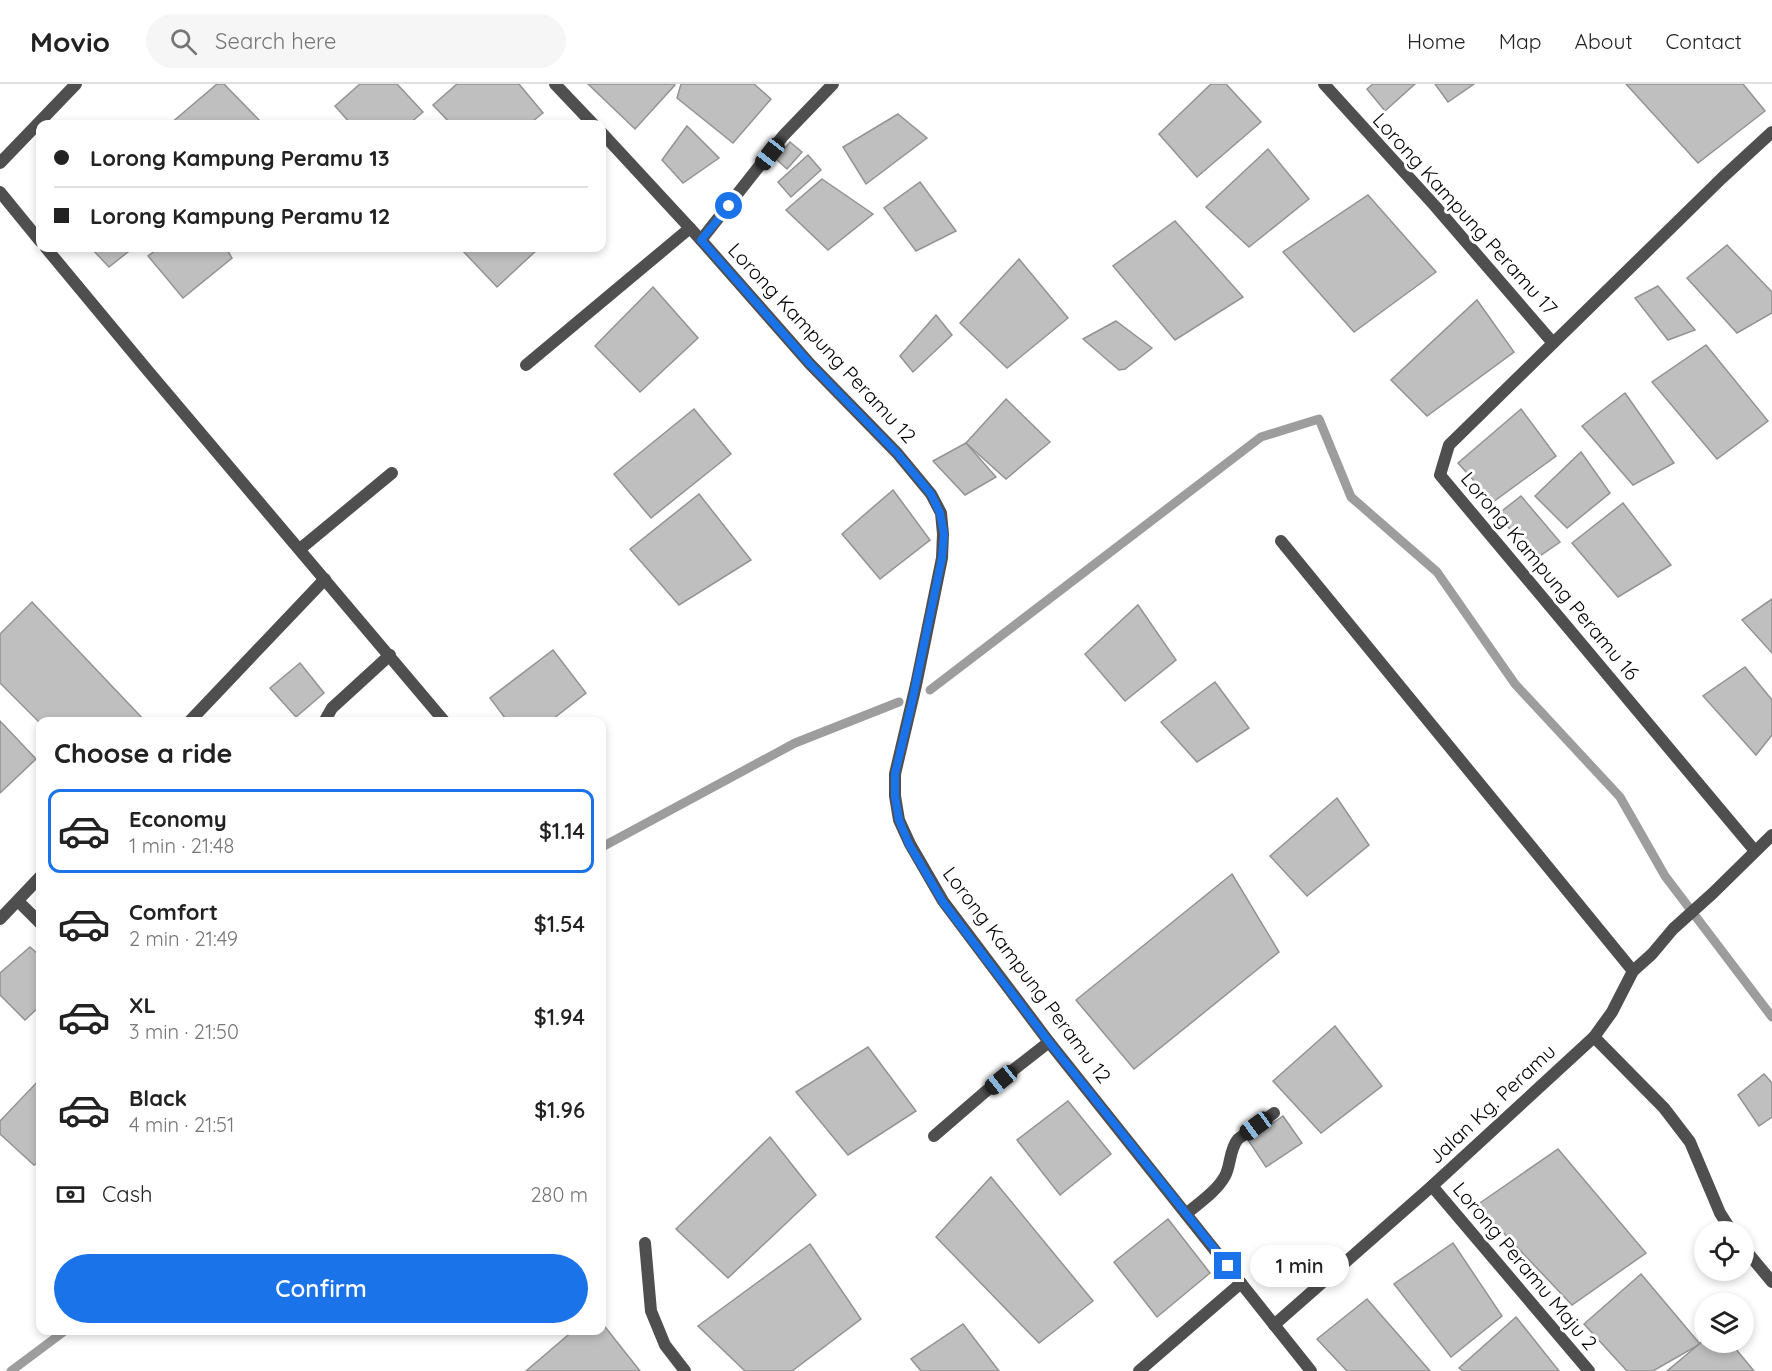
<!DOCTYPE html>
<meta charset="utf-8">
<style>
body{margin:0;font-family:Quicksand,sans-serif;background:#f6f6f6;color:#222;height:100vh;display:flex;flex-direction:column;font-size:22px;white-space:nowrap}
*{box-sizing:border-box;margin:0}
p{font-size:20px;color:#767676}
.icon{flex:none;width:33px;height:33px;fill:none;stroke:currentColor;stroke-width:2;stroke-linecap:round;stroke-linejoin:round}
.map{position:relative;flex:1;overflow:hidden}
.drawer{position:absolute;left:36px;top:633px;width:570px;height:618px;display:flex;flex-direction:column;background:#fff;border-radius:12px;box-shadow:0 3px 9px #0003}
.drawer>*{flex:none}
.hud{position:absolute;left:36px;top:36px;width:570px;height:132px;border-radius:12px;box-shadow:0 3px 9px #0003;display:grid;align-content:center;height:132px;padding:0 18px;background:#fff}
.fabs{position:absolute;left:1694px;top:1137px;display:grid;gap:12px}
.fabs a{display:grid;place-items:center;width:60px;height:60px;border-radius:50%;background:#fff;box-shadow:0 3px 9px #0003;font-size:30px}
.end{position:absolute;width:27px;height:27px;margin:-14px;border:8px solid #1a73e8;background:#fff;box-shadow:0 0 0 3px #fff}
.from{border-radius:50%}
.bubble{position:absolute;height:42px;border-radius:21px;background:#fff;box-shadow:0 3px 9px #0003;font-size:20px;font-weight:600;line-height:42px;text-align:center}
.car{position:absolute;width:18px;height:36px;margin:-18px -9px;border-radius:8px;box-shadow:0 0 4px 2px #0007;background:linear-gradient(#222 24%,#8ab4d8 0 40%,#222 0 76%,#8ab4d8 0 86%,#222 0)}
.hud b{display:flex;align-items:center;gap:21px;height:57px;font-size:22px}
.hud b+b{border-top:2px solid #e0e0e0}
.hud i{width:15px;height:15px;background:#222}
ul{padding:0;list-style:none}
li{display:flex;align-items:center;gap:18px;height:84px;margin:0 12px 9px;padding:0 6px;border:3px solid transparent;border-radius:12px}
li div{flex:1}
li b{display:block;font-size:22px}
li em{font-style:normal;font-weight:600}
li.on{border-color:#1a73e8}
li>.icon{width:54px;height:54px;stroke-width:1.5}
h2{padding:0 18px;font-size:27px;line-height:72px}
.pay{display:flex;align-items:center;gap:15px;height:66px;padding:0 18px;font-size:22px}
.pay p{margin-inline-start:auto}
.button{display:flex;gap:12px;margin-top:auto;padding:12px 18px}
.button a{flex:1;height:69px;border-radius:36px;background:#1a73e8;color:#fff;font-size:24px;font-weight:600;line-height:69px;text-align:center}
header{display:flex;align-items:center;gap:36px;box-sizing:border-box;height:84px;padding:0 30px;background:#fff;border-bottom:2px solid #e0e0e0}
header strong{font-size:28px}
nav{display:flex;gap:33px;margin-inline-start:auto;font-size:21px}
.search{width:420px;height:54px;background:#f6f6f6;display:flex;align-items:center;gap:15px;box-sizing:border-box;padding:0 21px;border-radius:33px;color:#767676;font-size:22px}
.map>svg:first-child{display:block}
</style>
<header>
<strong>Movio</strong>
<div class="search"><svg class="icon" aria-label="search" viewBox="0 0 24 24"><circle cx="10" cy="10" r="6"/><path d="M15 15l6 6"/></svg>Search here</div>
<nav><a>Home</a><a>Map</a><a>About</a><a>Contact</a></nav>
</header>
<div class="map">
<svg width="1772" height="1287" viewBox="0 0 1772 1287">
<rect width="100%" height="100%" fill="#fff"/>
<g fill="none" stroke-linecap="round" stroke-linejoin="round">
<g stroke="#9d9d9d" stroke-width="9">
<polyline points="930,606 1261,353 1319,335 1351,413 1437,488 1515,600 1620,713 1665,792 1772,933"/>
<polyline points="602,763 795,659 899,618"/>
<polyline points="11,1287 66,1246"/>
</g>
</g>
<g fill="#bfbfbf" stroke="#939393" stroke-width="1.5">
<polygon points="217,0 224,0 263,40 170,40"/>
<polygon points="360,0 397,0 423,28 409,40 351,40 335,22"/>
<polygon points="457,0 519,0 543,29 529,40 451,40 433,21"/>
<polygon points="588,0 674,0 675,1 635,45"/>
<polygon points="681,0 754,0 771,15 733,59 677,14"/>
<polygon points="1211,0 1226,0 1261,38 1197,93 1159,50"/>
<polygon points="1373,0 1415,0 1385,27 1367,5"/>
<polygon points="1435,0 1474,0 1448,18"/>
<polygon points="1626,0 1743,0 1765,27 1698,79"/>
<polygon points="898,30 927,54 866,100 843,63"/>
<polygon points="687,42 719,74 683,99 662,76"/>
<polygon points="790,58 802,68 787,85 776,75"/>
<polygon points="1268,65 1309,115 1249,163 1206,123"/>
<polygon points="808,71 821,86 791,113 778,98"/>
<polygon points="822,95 873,130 828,166 786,126"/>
<polygon points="920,98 956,147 916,167 884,124"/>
<polygon points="1368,111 1436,188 1354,248 1283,168"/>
<polygon points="1175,137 1243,213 1175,256 1113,182"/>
<polygon points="1727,161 1772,208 1772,229 1737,249 1687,194"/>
<polygon points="91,164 133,164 109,183"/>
<polygon points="159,164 226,164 232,174 183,214 148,172"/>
<polygon points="464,164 539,164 497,203 462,166"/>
<polygon points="1019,175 1068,234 1007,284 960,239"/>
<polygon points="1658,202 1695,246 1668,256 1635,214"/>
<polygon points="653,203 698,254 640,308 595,262"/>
<polygon points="1477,216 1514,268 1427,332 1391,296"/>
<polygon points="936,231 952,251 913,288 900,272"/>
<polygon points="1116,237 1152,264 1125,285 1119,286 1083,255"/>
<polygon points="1706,261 1768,337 1717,375 1652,298"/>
<polygon points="1625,309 1674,379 1633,401 1582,342"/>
<polygon points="1006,315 1050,358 1006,395 966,359"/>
<polygon points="694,325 731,370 651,434 614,390"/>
<polygon points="1521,325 1556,372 1493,418 1458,379"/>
<polygon points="966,359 996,393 965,411 933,377"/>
<polygon points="1581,368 1610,409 1567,444 1535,412"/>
<polygon points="893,406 930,456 880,495 842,450"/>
<polygon points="699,410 751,476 679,521 630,465"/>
<polygon points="1521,412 1560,458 1534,476 1498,430"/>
<polygon points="1623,419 1671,481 1618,513 1572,459"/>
<polygon points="1772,515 1772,569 1742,536"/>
<polygon points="32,518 146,638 40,638 40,639 0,599 0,550"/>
<polygon points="1138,521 1176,576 1125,617 1085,570"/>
<polygon points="553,566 586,609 549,638 508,638 490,614"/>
<polygon points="300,579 324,609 296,633 270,604"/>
<polygon points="1745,583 1772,616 1772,651 1756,671 1703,612"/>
<polygon points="1215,598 1249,644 1197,678 1161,638"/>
<polygon points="0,637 36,675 0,709"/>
<polygon points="1337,714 1369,761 1307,812 1270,772"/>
<polygon points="1232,790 1279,868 1134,985 1076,916"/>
<polygon points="30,863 40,872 40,922 25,936 0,911 0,889"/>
<polygon points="1335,942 1382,1002 1321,1049 1273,997"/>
<polygon points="868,963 916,1027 848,1071 796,1008"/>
<polygon points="1764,990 1772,999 1772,1033 1759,1042 1738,1011"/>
<polygon points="40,995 40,1077 34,1081 0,1050 0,1037"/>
<polygon points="1068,1017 1111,1070 1060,1111 1017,1056"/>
<polygon points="1283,1032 1302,1059 1266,1083 1248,1056"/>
<polygon points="770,1053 816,1111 728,1194 676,1145"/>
<polygon points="1558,1065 1646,1169 1572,1221 1477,1121"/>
<polygon points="991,1093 1093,1217 1039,1259 936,1153"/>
<polygon points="1168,1135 1210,1189 1157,1233 1114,1178"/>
<polygon points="1453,1159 1502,1232 1451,1273 1394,1200"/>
<polygon points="810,1160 861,1235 792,1287 745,1287 698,1242"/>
<polygon points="1641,1190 1700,1260 1653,1287 1627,1287 1584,1240"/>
<polygon points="1367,1215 1430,1287 1347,1287 1317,1255"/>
<polygon points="1516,1233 1559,1287 1463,1287 1459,1284"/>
<polygon points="602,1239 640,1287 526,1287 574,1246 602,1246"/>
<polygon points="963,1240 999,1287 921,1287 911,1275"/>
<polygon points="1704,1256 1704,1258 1730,1258 1754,1287 1667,1287"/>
</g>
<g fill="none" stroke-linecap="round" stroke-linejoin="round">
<polyline stroke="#4f4f4f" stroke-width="12" points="18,817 40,839"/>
<g stroke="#4f4f4f" stroke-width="12">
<polyline points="555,0 593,40"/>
<polyline points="1324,0 1435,122 1553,259"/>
<polyline points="602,49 701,156 810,280 897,369 931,410 941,429 943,450 942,474 916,601 895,690 895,712 899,736 910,760 943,817 1049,958 1311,1287"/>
<polyline points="0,79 76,0"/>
<polyline points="0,108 40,157"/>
<polyline points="701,156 783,52 833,0"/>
<polyline points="46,164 149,288 445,638"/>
<polyline points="526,281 690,144"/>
<polyline points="1281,457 1633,887"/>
<polyline points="300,465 392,389"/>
<polyline points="189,638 325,495"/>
<polyline points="324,638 332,624 390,571"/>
<polyline points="1755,767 1440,391 1449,361 1722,94 1772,48"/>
<polyline points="0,835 40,793"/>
<polyline points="1594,953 1664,1024 1690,1058 1720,1129 1732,1148"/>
<polyline points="934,1052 985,1008 1049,958"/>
<polyline points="1432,1102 1589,1287"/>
<path d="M1186,1130C1199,1119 1217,1107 1225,1092C1231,1081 1229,1066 1238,1055L1274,1029"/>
<polyline points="645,1159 651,1227 665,1261 685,1287"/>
<polyline points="1743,1163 1772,1198"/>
<polyline points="1274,1241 1432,1102 1594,953 1612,928 1633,887 1652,870 1673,845 1713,809 1772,751"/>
<polyline points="1139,1287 1241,1199"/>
</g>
</g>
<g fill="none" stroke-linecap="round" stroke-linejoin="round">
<polyline stroke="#1a73e8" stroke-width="8" points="729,122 701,156 810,280 897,369 931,410 940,429 944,450 942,474 912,618 895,690 895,712 899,736 909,760 943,818 1049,958 1228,1182"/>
</g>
<g text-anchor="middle" stroke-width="6" stroke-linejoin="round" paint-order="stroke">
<g font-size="20" fill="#000" stroke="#fff">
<text transform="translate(1465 130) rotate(48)" y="7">Lorong Kampung Peramu 17</text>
<text transform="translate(822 259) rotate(47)" y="7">Lorong Kampung Peramu 12</text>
<text transform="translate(1550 492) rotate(50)" y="7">Lorong Kampung Peramu 16</text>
<text transform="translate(1027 891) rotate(53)" y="7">Lorong Kampung Peramu 12</text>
<text transform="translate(1492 1020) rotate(-43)" y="7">Jalan Kg. Peramu</text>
<text transform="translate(1525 1182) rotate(50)" y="7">Lorong Peramu Maju 2</text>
</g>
</g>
</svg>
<div class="fabs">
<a><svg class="icon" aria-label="locate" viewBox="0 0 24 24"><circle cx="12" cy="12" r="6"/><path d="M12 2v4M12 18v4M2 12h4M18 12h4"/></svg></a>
<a><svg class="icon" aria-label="layers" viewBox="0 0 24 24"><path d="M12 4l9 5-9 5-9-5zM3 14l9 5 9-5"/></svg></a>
</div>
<i class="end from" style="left:729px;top:122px"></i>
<i class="end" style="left:1228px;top:1182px"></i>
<div class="bubble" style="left:1250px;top:1161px;width:99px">1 min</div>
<i class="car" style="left:770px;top:70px;rotate:218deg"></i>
<i class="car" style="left:1001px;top:996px;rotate:231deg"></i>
<i class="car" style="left:1256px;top:1042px;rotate:234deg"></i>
<div class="hud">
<b><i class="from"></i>Lorong Kampung Peramu 13</b>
<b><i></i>Lorong Kampung Peramu 12</b>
</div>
<section class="drawer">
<h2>Choose a ride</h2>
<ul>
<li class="on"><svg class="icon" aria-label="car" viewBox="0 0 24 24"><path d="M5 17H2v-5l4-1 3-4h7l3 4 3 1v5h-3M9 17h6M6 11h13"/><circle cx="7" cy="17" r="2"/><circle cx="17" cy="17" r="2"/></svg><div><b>Economy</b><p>1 min · 21:48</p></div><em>$1.14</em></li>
<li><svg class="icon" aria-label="car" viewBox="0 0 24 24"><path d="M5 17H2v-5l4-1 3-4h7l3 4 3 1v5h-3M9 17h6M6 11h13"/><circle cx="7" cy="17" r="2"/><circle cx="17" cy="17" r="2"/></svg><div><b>Comfort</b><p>2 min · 21:49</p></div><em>$1.54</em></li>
<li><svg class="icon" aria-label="car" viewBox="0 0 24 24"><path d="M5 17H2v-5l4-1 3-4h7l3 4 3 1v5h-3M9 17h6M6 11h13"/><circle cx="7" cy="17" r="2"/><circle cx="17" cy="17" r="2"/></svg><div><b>XL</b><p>3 min · 21:50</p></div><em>$1.94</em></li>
<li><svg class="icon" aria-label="car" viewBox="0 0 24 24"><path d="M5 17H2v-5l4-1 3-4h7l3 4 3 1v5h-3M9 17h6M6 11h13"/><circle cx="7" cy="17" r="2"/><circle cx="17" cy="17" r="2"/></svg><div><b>Black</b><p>4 min · 21:51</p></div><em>$1.96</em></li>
</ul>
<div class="pay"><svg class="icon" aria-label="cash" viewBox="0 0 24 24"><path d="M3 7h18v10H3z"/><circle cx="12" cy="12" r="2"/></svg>Cash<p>280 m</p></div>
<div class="button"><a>Confirm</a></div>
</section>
</div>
